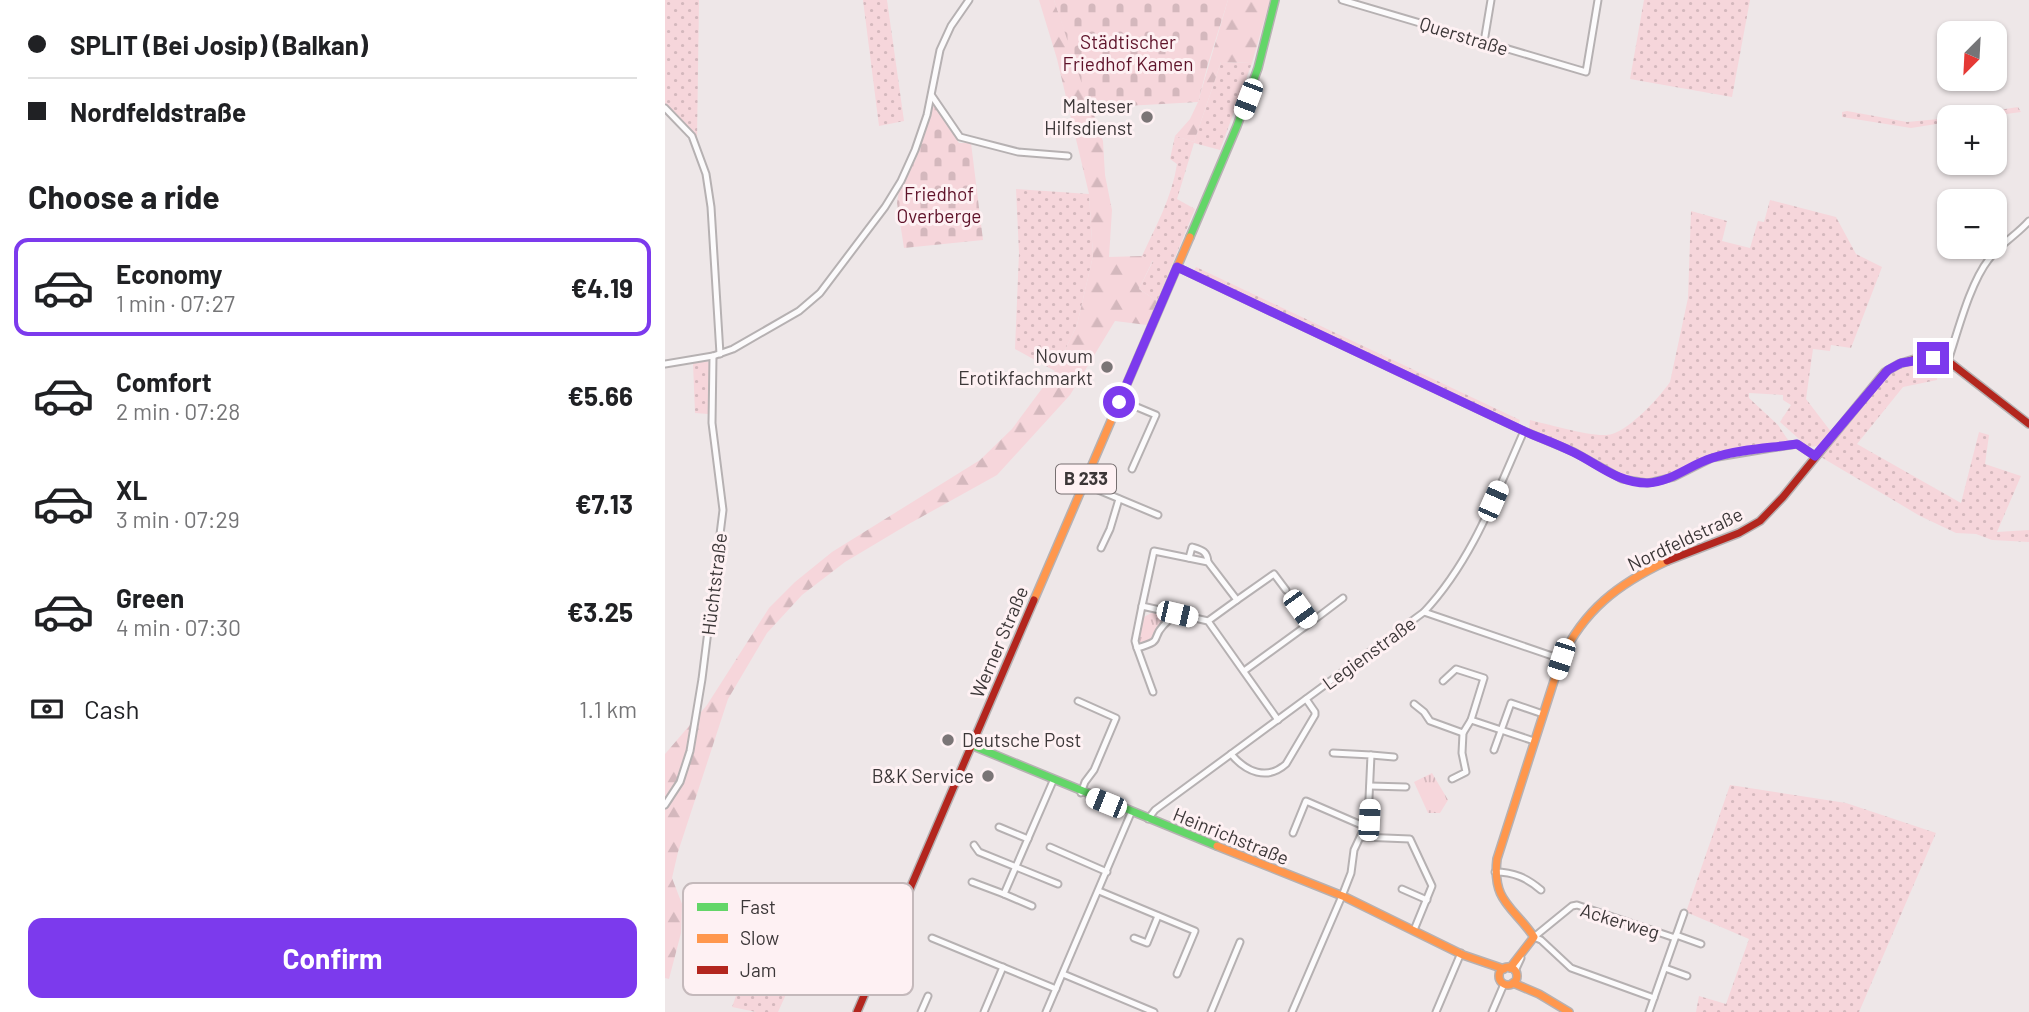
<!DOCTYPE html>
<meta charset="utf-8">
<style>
body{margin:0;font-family:Barlow,sans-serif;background:#f6f6f6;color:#202124;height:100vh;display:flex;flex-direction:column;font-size:26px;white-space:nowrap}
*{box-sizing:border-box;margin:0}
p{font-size:23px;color:#757577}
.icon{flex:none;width:38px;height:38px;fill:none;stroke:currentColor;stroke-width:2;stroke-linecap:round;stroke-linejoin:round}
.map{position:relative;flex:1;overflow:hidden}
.drawer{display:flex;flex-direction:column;background:#fff;width:665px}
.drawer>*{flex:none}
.hud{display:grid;align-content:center;height:154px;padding:0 28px;background:#fff}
.needle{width:46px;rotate:204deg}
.tools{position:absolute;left:1272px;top:21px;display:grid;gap:14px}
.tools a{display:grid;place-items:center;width:70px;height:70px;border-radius:14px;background:#fff;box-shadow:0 2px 5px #0004;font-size:35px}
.end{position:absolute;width:32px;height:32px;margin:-16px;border:9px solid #7c3aed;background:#fff;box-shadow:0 0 0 4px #fff}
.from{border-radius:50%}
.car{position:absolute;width:21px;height:42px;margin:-21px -10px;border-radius:9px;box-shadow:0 0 5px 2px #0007;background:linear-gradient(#fff 24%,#345 0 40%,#fff 0 76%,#345 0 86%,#fff 0)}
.hud b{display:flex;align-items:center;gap:24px;height:66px;font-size:26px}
.hud b+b{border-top:2px solid #e0e0e0}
.hud i{width:18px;height:18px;background:#202124}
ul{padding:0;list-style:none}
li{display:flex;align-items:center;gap:21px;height:98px;margin:0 14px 10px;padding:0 14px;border:4px solid transparent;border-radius:14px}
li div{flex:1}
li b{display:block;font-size:26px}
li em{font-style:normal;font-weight:700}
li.selected{border-color:#7c3aed}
li>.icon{width:63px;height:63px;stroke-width:1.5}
h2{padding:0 28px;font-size:32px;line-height:84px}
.pay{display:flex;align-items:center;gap:18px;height:77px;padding:0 28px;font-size:26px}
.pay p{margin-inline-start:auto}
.cta{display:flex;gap:14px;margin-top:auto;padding:14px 28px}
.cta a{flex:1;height:80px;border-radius:14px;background:#7c3aed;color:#fff;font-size:28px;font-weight:700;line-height:80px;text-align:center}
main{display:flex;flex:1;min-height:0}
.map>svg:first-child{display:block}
</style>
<main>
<section class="drawer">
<div class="hud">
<b><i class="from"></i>SPLIT (Bei Josip) (Balkan)</b>
<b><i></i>Nordfeldstraße</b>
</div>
<h2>Choose a ride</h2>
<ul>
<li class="selected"><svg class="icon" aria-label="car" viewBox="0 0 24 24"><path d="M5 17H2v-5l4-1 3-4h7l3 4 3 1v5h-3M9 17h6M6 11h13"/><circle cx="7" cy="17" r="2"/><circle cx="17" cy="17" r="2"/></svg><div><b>Economy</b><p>1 min · 07:27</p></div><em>€4.19</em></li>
<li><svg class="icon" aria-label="car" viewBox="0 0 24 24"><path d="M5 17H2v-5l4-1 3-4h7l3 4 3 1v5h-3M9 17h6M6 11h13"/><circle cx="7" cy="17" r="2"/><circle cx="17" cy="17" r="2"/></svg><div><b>Comfort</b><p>2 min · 07:28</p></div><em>€5.66</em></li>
<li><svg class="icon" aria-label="car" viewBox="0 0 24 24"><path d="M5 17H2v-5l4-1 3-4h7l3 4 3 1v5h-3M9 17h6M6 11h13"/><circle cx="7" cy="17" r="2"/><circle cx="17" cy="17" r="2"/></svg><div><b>XL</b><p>3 min · 07:29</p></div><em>€7.13</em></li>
<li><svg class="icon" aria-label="car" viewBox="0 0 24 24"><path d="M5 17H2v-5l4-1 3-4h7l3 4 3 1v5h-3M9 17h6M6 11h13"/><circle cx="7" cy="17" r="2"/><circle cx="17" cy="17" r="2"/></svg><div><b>Green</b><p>4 min · 07:30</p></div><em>€3.25</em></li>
</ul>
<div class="pay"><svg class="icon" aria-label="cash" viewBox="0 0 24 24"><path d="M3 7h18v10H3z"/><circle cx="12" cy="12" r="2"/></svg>Cash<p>1.1 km</p></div>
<div class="cta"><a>Confirm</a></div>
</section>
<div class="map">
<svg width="1364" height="1012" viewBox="0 0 1364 1012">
<defs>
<pattern id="grass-dots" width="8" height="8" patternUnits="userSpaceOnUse" patternTransform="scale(1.75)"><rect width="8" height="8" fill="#f6d6db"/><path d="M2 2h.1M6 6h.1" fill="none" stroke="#d4b8bd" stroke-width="1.8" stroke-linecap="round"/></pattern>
<pattern id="forest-firs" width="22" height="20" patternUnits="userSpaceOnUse" patternTransform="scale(1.75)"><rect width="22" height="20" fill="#f6d6db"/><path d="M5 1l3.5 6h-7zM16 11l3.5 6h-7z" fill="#d4b8bd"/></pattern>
<pattern id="cemetery-stones" width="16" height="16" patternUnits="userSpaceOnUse" patternTransform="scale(1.75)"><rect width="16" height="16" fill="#f6d6db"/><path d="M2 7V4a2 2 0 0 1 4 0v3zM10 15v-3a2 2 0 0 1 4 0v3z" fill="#d4b8bd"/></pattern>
<pattern id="park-tufts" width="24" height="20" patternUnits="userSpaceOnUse" patternTransform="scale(1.75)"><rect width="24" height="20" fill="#f6d6db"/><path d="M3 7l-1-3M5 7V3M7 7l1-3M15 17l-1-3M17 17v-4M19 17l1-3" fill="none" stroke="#d4b8bd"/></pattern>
</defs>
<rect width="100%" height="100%" fill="#eee7e8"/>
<g fill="url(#grass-dots)">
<polygon points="0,0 34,0 32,140 0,106"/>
<polygon points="198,0 222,0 239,121 214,126"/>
<polygon points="979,0 1085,0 1067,97 965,79"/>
<path d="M556,62L587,63L555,150L529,143L512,199L530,209L492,301L474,289L488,261L477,256C491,226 507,197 512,164L505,159L510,136L529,142Z"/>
<polygon points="1353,107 1356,112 1319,117 1289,117"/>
<polygon points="1182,111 1242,122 1284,118 1284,122 1246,128 1177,117 1177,112"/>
<polygon points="351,189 424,194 428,256 412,325 390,371 350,349 354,253"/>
<path d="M1105,200L1171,217L1191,254L1217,267L1186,348L1166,345L1165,351L1148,349L1141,399L1167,433L1153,446L1143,447L1115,422L1126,405L1118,400V395L1084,393V398L1113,425L1125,443L1047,455L1003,476L984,480L969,479L956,476L864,431L865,420C883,424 932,439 947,434C965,429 994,398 1005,382L1023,298L1026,211L1062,221L1057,241L1085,248L1093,221L1099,222Z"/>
<polygon points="531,267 855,420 853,425 529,271"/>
<polygon points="45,361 43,414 30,413 28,363"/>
<polygon points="1273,362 1272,380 1238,387 1192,444 1296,503 1314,432 1324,435 1320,464 1356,476 1332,532 1364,530 1364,542 1327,540 1311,534 1291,533 1255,516 1156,457 1210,388 1225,373 1237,367 1255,363"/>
<polygon points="1065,785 1181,803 1271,833 1194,1012 1031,1012 1034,996 1061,1004 1084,939 1021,912"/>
<polygon points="89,946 145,968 140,979 123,990 113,1012 91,1012 67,1007"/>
</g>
<g fill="url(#forest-firs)">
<polygon points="374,0 389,0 438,141 440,175 447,210 444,257 477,256 488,260 474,289 492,301 482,325 450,321 405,395 332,475 242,525 180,562 137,595 102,633 63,699 13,852 7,878 17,904 16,933 4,979 0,978 0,754 42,705 104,608 130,582 167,552 315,460 347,429 390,371 412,325 428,256 424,194 392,59"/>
<polygon points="563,0 605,0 587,63 556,62 529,142 510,136 525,119 533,102"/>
</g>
<g fill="url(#cemetery-stones)">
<polygon points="389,0 563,0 543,64 533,102 425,108"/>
<polygon points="270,105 294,143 306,143 318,240 239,248 232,203 234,190 251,159 267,108"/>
</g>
<g fill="url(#park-tufts)">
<polygon points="490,611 506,615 493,627 491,639 476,645 473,636 477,618"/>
<polygon points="767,773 783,800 775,813 763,813 749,782"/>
</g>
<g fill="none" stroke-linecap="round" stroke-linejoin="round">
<g stroke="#b6b1b2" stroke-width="9">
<g id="street">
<polyline points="677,0 921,72 933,0"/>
<polyline points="819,42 826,0"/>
<polyline points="267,96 295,137 353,152 403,156"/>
<polyline points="0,108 27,136 41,174 46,207 55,354"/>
<polyline points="512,267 859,431 909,452 957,479 983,483 1009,477 1047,458 1132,444 1150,456"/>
<path d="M1283,361C1293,331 1305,283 1324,259C1335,244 1352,235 1364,221"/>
<polyline points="0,364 48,356 68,349 134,311 155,293 220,207 236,181 250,150 262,115 275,50 286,26 304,0"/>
<polyline points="455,400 491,415 467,469"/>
<polyline points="419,484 493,515"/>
<polyline points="436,548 445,529 454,499"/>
<path d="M524,558L527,547C537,550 542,551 543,562"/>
<polyline points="477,606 489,551 543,562 572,600 609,574 621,590"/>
<polyline points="759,612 896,659"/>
<path d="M512,614C507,618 502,621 498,626C485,640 500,640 472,648L470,641L477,606L543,621L613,720"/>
<polyline points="543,621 572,600"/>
<polyline points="645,623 678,598"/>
<polyline points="472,648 488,692"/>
<polyline points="579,671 645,623 635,609"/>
<polyline points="778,681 791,669 819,678 806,720 798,733 797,753 801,772 787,779"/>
<polyline points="413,701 451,718 429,770 420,782 416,793"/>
<polyline points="749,704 759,712 765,721 798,733"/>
<polyline points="806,720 869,741"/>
<polyline points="829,750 846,703 878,714"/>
<path d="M566,754C581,772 602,781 621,764L650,715V712L641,699"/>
<polyline points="706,755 729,757"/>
<polyline points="705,786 741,787"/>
<polyline points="0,805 15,782 25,751 37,679 58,510 47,423 48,356"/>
<path d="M483,819L490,810L759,612C807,561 831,494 859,431"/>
<polyline points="334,827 363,839"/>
<polyline points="628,833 641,801 701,827"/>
<polyline points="696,837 745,839 767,886 749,930"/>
<polyline points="309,845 314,852 393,884"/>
<polyline points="385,847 442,872"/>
<path d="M830,872C849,872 862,878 876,890"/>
<polyline points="307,882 339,894"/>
<polyline points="737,889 762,900"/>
<polyline points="434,891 530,931 512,974"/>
<polyline points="367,906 339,894 388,781"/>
<polyline points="1011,935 1036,944"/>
<polyline points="267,938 391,989"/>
<polyline points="469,938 482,943 493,916"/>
<polyline points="1000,968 1022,976"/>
<polyline points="850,971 856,958"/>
<polyline points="398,974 489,1012"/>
<polyline points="989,998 906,968 876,940 869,937 907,906 912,905 1010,938"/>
<polyline points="256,1012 263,996"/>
<polyline points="319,1012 338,967"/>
<polyline points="381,1012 466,813"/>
<polyline points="546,1012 575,942"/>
<polyline points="627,1012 677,896 686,873 689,850 703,820 706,755 668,753"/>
<polyline points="771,1012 796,953"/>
<polyline points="827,1012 839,984"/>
<polyline points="984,1012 1019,913"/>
</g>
</g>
<g stroke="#b6b1b2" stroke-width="10">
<g id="fast">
<polyline points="525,237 572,126 593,68 610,0"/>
<polyline points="306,745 552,846"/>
</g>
</g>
<g stroke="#b6b1b2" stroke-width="10">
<g id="slow">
<polyline points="369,600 525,237"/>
<polyline points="552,846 680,897 798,955 839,969"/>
<circle cx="843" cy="976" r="9"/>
<path d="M845,968L869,937C848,906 827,902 832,859L896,659C919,610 953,584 1002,561"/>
<polyline points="848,983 874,994 904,1012"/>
</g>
</g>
<g stroke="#b6b1b2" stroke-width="10">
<g id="jam">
<polyline points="1002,561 1074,533 1095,521 1118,497 1220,372 1234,364 1250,359 1267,358 1283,361 1364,424"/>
<polyline points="192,1012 369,600"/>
</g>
</g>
<use href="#street" stroke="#fcfbfc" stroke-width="5"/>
<use href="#fast" stroke="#63d668" stroke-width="7"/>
<use href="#slow" stroke="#ff974d" stroke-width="7"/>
<use href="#jam" stroke="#b3261e" stroke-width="7"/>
</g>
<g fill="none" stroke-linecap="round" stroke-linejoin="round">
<path stroke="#7c3aed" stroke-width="9" d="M454,402L512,267L859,431C875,438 892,444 908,452C933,464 953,483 982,483C1007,482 1024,465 1047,458C1074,449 1105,448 1132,444L1150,456L1223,370L1236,363L1268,358"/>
</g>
<g fill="#7a7576" stroke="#fef1f3" stroke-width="2.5">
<circle cx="482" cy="117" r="7"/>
<circle cx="442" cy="367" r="7"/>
<circle cx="283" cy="740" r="7"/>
<circle cx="323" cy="776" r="7"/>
</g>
<g text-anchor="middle" stroke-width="6" stroke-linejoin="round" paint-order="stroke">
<rect fill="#fef1f3" stroke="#766f70" stroke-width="2" x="391" y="464.5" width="60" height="29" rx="5"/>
<g font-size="18" font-weight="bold" fill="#3c3738">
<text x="421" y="485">B 233</text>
</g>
<g font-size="19" fill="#3c3738" stroke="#fef1f3">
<text transform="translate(799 36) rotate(17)" y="7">Querstraße</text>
<text transform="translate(1020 539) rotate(-25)" y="7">Nordfeldstraße</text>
<text transform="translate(49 584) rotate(-83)" y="7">Hüchtstraße</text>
<text transform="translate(334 642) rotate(-67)" y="7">Werner Straße</text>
<text transform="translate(704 653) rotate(-36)" y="7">Legienstraße</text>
<text transform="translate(566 836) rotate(22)" y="7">Heinrichstraße</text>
<text transform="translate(955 921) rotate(17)" y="7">Ackerweg</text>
</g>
<g font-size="19" fill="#5f132a" stroke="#fef1f3">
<text x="463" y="49">Städtischer<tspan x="463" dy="22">Friedhof Kamen</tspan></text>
<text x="274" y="201">Friedhof<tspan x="274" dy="22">Overberge</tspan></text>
</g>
<g font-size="19" fill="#3c3738" stroke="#fef1f3" text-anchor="end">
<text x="468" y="113">Malteser<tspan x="468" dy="22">Hilfsdienst</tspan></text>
<text x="428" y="363">Novum<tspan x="428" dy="22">Erotikfachmarkt</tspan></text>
<text x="297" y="747" text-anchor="start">Deutsche Post</text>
<text x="309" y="783">B&amp;K Service</text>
</g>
</g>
<rect x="18" y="883" width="230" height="112" rx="10" fill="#fef1f3" stroke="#c4b9bb" stroke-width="2"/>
<rect x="32" y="903" width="31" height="8" fill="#63d668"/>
<rect x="32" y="934" width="31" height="9" fill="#ff974d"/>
<rect x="32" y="966" width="31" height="8" fill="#b3261e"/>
<g font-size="19" fill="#3c3738">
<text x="75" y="914">Fast</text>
<text x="75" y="945">Slow</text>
<text x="75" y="977">Jam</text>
</g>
</svg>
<div class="tools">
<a><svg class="needle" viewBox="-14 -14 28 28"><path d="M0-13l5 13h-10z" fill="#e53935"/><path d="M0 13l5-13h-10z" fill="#757577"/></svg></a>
<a>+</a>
<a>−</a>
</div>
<i class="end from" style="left:454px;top:402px"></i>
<i class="end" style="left:1268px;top:358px"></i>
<i class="car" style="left:583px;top:99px;rotate:201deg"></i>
<i class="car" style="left:828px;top:501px;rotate:24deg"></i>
<i class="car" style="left:635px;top:609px;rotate:144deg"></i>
<i class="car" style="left:512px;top:614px;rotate:103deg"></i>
<i class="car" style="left:896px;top:659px;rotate:198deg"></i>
<i class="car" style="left:441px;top:803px;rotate:292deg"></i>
<i class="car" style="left:704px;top:820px;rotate:3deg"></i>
</div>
</main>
